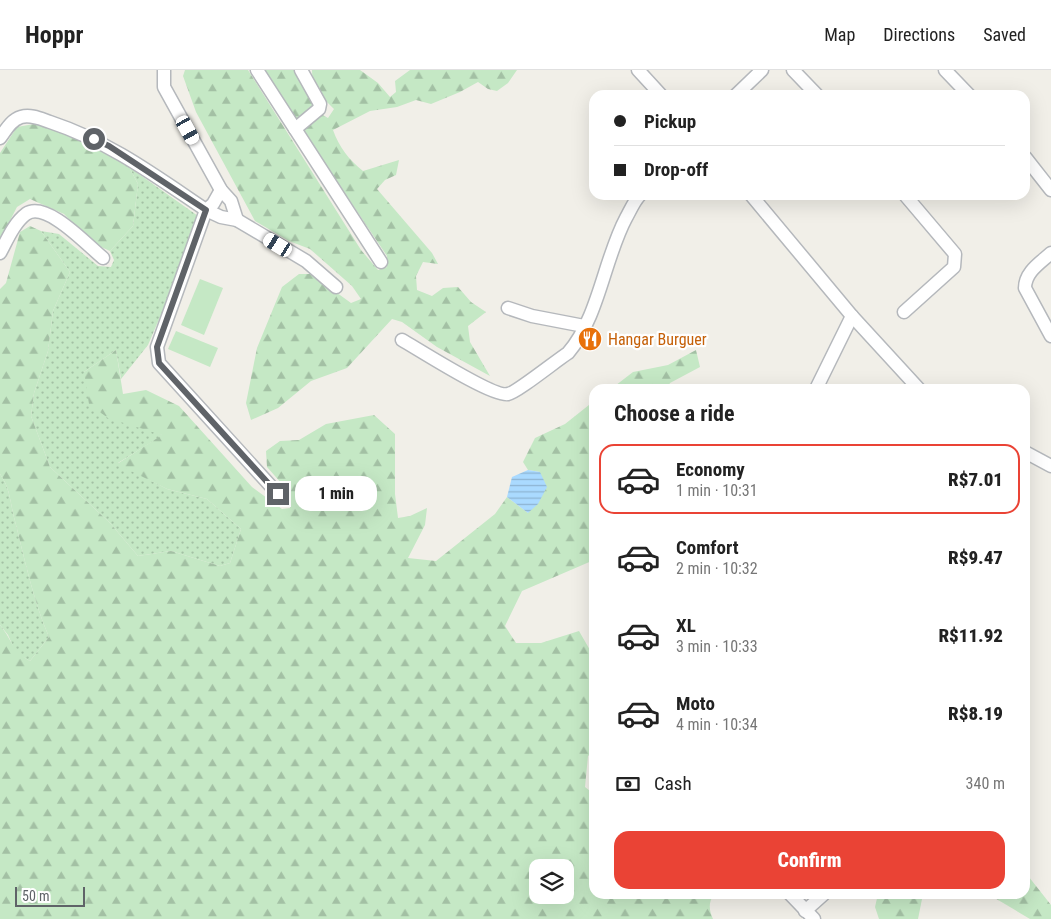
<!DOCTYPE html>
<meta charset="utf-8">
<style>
body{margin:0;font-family:"Roboto Condensed",sans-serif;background:#f6f6f6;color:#222;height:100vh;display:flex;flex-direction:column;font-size:19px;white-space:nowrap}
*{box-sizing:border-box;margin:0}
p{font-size:16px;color:#767676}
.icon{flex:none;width:28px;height:28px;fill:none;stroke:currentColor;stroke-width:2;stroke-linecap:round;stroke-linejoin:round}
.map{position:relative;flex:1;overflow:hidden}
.side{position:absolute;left:589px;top:314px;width:441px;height:515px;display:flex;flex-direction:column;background:#fff;border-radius:15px;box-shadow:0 5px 20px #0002}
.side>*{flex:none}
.hud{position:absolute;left:589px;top:20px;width:441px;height:110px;border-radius:15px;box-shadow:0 5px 20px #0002;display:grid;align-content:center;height:110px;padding:0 25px;background:#fff}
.buttons{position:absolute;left:529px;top:789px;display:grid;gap:10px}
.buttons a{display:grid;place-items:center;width:45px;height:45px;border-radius:10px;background:#fff;box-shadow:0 5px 20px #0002;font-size:25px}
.scale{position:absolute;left:15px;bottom:12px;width:70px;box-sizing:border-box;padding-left:5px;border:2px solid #5f6368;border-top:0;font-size:14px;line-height:18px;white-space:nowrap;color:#5f6368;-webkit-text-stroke:4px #fff;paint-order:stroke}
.end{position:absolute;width:22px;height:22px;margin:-11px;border:6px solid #5f6368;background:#fff;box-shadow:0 0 0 2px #fff}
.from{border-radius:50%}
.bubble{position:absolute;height:35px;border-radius:15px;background:#fff;box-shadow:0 5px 20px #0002;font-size:16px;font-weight:800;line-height:35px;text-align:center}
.car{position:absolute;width:15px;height:30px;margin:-15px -8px;border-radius:6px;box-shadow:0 0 4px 1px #0007;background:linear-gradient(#fff 24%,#345 0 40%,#fff 0 76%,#345 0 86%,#fff 0)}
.hud b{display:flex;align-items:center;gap:18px;height:48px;font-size:19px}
.hud b+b{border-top:1px solid #e0e0e0}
.hud i{width:12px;height:12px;background:#222}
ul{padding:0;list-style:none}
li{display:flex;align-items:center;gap:15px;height:70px;margin:0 10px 8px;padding:0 15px;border:2px solid transparent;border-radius:15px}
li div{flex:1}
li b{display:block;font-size:19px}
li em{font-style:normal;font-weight:800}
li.on{border-color:#ea4335}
li>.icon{width:45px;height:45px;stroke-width:1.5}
h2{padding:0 25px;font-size:22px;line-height:60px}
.pay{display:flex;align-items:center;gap:12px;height:55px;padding:0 25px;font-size:19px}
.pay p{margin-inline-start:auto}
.button{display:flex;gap:10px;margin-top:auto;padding:10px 25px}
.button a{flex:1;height:58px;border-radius:15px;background:#ea4335;color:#fff;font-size:20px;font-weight:800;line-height:58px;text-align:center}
header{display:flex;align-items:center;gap:30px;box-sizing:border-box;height:70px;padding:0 25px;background:#fff;border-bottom:1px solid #e0e0e0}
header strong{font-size:24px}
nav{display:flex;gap:28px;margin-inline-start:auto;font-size:18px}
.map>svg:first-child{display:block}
</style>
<header>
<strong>Hoppr</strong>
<nav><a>Map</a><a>Directions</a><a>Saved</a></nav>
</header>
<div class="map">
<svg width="1051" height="849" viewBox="0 0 1051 849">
<defs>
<pattern id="grass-dots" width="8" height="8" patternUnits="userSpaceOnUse" patternTransform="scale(1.25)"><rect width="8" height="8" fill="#c5e8c5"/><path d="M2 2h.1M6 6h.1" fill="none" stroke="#a3c0a4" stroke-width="1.8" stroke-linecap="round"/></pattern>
<pattern id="forest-firs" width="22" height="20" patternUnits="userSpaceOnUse" patternTransform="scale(1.25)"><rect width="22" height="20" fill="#c5e8c5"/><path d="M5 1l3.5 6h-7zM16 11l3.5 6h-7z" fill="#a3c0a4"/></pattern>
<pattern id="water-rules" width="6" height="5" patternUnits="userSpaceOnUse" patternTransform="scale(1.25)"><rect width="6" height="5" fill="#aadaff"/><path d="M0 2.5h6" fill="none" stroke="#8eb4d2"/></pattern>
</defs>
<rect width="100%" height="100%" fill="#f1efe8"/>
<g fill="url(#grass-dots)">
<polygon points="129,97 198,146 199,156 148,275 121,309 116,280 84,302 149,360 163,365 118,393 167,419 207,429 241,459 230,493 220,496 171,481 138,486 110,453 50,397 31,346 34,323 48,281 53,241 70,202 41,161 59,164 98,196 111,197 114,190 110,181 133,156 138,114"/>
<path d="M0,404C11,419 10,434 15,451C25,490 33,530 49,567L30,591L16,583L8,565L0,555Z"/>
</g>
<g fill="url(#forest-firs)" fill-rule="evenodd">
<path d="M185,0H248L361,180L378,200L387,197V186L262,0H298L319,43L328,48L334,39C322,27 312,17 312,0H360L378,13L390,27L396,22L395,11L410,0H517L508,13L497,21L488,19L478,12L460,22L431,34L416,30L397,37L370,41L333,60C339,77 349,90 363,101L399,90L396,105L385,110L377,119L432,183L438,194L423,192L416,206L417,220L432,226L443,218L458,217L471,232L486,242L468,256L470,272L490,306L437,277L402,252L392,249L347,298L311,311L278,338L251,350L246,333L257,278L282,217L299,204H311L351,233L361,229L352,216L310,179L289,171L255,151L196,42L183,6Z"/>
<polygon points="34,54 94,73 129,97 138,114 133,156 110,181 92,173 64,144 30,129 17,137 0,170 0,83 17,57"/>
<path d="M30,156L41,161L70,202L53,241L48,281L34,323L31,346L50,397L110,453L138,486L171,481L220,496L230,493L241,459L207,429L167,419L117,394L162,365L108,348L89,334L84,302L116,280L123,324L146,320L179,336L252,417L282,439L290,438L289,416L282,414L267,397L266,381L280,371L299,370L326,354L374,345L395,364V424L398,448L410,446L427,438L425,455L408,488L436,491L495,444L507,427L528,443L540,402L528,400L523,392L535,368L565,354L594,331V490L522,521L505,556L516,573H541L579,561L594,587V681L588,686L585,717L594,724V824H714C708,833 709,840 713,849H0V555C13,571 11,580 30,591L49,567C33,530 25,490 15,451C10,434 11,419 0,404V219L6,213L20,162ZM538,798H565V825H538Z"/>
<polygon points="696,280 700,297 670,313 667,319 611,319 633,302 668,295"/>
<polygon points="1025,802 1051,835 1051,849 1030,849 988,824 1025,824"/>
<polygon points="878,824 923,824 918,849 879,849 875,837"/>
</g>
<g fill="#c5e8c5">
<polygon points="200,209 223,218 204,265 181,255"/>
<polygon points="176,261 218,278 210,297 168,279"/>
</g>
<polygon fill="url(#water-rules)" points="528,400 540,402 547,417 538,434 528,443 507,427 512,407"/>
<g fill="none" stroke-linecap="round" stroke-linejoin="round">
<g stroke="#b5b8bc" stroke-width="15">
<g id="minor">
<polyline points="164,0 164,17 221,120 231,131 237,150"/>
<polyline points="257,0 381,192"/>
<polyline points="638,0 661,25"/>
<polyline points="793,0 817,25"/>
<polyline points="945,0 969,25"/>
<polyline points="736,25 762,0"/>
<polyline points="295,59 319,39 320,34 301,0"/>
<path d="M0,68C6,60 11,50 21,47C31,44 41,49 50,52C110,72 154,105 206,140L221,147L237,150L306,191L336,217"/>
<polyline points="1025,87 1051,120"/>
<polyline points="221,120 213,134 206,140 157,277 159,293 278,424"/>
<polyline points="751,125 852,246 919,319"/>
<path d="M0,183C7,170 14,153 26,144C46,130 87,175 103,188"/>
<path d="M1051,183C1040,193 1025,202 1025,218L1051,266"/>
<polyline points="508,238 532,246 584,256"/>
<polyline points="904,242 954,197 955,184 905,125"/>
<path d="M402,270C418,279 494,328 508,324C516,323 557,290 568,283C599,247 604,189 626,148C630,141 634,131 640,125"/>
<polyline points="816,319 852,246"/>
<polyline points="1025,382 1051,396"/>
<polyline points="790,824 814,849"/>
<polyline points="805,841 824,824"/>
</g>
</g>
<use href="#minor" stroke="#fff" stroke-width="12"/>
</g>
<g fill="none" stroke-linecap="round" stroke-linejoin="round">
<polyline stroke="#5f6368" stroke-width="6" points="94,69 109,76 206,140 157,277 159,293 278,424"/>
</g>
<defs>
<g id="restaurant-disc" transform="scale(1.25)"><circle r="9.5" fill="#e8710a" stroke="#fff"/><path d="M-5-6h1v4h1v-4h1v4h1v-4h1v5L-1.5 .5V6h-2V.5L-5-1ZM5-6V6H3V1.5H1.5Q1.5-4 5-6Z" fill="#fff"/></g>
</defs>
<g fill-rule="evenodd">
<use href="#restaurant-disc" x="590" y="269"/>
</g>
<g text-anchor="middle" stroke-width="4.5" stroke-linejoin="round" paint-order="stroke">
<g font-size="16" fill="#c56008" stroke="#fff" text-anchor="start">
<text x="608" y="275">Hangar Burguer</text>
</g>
</g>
</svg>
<div class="buttons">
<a><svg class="icon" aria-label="layers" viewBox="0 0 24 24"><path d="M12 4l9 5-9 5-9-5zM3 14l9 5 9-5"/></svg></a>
</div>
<div class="scale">50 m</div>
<i class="end from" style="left:94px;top:69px"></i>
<i class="end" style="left:278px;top:424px"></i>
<div class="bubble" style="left:295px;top:406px;width:82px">1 min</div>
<i class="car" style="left:188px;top:60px;rotate:151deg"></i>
<i class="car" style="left:278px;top:175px;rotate:301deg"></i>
<div class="hud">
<b><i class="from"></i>Pickup</b>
<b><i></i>Drop-off</b>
</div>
<section class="side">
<h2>Choose a ride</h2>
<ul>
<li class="on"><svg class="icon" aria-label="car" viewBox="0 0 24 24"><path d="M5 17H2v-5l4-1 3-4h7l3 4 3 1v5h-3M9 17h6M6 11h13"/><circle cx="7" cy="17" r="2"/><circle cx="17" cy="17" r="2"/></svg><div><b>Economy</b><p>1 min · 10:31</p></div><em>R$7.01</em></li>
<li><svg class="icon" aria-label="car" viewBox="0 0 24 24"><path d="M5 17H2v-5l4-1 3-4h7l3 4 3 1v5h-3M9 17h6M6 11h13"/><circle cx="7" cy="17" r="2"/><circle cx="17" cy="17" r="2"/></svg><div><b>Comfort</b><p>2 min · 10:32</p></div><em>R$9.47</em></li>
<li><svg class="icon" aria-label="car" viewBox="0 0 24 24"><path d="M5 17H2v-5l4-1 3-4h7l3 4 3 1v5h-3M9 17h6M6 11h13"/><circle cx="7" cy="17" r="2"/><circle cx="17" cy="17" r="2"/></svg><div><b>XL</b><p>3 min · 10:33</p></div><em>R$11.92</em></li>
<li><svg class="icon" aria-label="car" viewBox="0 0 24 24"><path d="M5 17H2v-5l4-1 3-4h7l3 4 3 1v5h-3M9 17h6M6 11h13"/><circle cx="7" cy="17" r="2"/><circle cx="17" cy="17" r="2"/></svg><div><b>Moto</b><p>4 min · 10:34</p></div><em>R$8.19</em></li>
</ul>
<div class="pay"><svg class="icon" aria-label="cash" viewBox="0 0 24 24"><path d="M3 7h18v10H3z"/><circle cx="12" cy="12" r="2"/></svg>Cash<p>340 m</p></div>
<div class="button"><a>Confirm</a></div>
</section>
</div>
